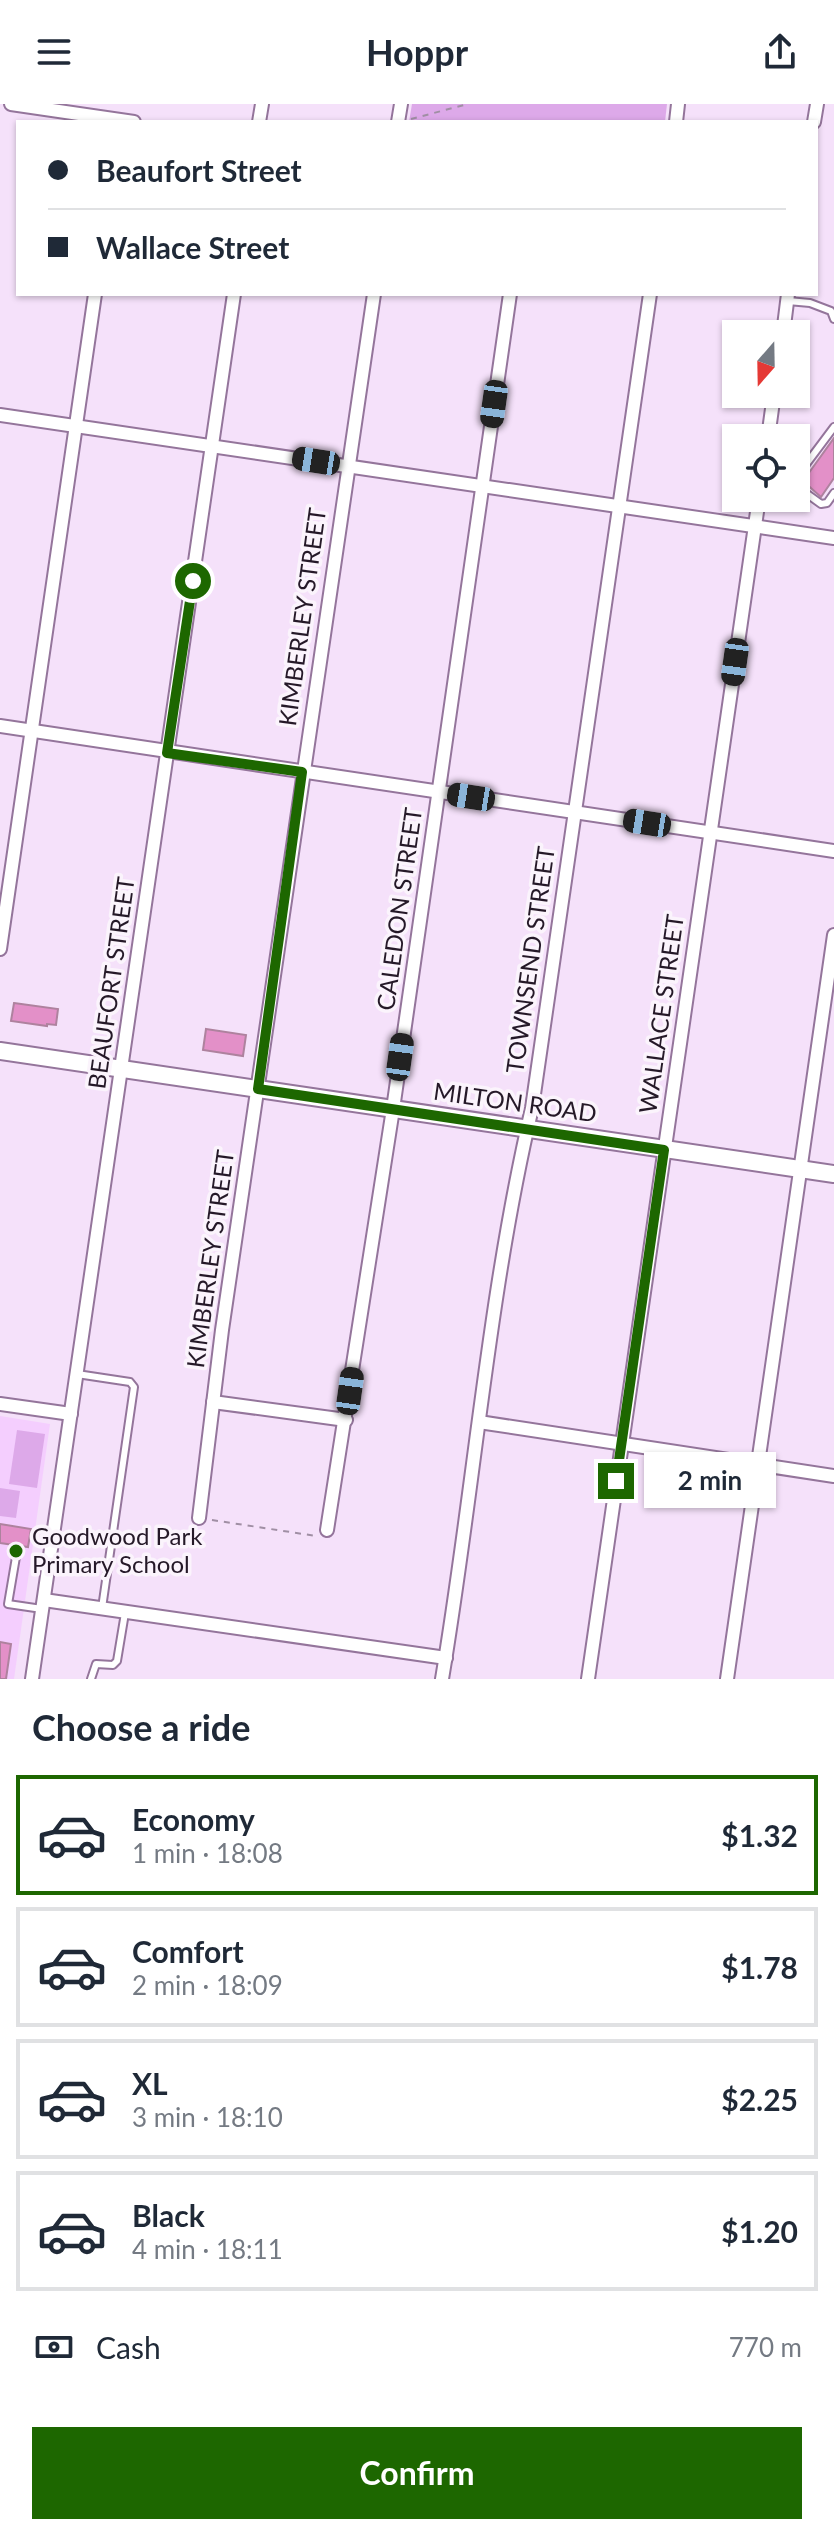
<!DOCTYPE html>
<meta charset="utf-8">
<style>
body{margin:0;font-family:Lato,sans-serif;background:#f6f6f7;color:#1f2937;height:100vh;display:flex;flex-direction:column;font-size:30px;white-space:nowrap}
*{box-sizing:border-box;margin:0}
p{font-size:26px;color:#747a83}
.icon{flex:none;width:44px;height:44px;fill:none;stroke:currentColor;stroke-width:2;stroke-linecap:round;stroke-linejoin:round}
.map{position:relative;height:1575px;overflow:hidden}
.side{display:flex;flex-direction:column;background:#fff;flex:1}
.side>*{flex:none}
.top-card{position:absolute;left:16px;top:16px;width:802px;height:176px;border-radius:0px;box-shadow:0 2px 6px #0004;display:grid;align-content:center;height:176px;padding:0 32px;background:#fff}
.needle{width:52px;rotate:200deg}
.fabs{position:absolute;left:722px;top:216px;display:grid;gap:16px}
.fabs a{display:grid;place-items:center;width:88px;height:88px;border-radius:0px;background:#fff;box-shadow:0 2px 6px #0004;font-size:40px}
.end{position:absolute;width:36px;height:36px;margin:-18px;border:10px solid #1d6700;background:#fff;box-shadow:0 0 0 4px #fff}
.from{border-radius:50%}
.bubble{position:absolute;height:56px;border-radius:0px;background:#fff;box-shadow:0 2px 6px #0004;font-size:26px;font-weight:700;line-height:56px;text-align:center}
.car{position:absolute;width:24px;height:48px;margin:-24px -12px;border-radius:10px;box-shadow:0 0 6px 2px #0007;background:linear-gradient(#222 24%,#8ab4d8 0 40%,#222 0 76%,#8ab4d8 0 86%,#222 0)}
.top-card b{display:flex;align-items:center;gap:28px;height:76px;font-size:30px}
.top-card b+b{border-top:2px solid #e0e1e3}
.top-card i{width:20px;height:20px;background:#1f2937}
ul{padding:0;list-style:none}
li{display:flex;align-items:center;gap:24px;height:120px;margin:0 16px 12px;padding:0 16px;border:4px solid #e0e1e3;border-radius:0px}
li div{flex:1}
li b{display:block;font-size:30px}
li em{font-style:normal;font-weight:700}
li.selected{border-color:#1d6700}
li>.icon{width:72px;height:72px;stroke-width:1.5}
h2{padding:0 32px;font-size:36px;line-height:96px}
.pay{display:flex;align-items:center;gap:20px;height:88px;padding:0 32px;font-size:30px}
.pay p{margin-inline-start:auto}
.action{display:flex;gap:16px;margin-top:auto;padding:16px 32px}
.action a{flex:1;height:92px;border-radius:0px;background:#1d6700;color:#fff;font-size:32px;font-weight:700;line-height:92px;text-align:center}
header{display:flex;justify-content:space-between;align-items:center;height:104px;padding:0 32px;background:#fff;font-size:36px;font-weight:700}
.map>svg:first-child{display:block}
</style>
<header><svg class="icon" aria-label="menu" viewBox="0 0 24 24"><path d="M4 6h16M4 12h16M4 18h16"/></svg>Hoppr<svg class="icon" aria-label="share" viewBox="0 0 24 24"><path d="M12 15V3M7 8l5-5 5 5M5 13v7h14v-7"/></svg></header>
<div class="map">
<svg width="834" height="1575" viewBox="0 0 834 1575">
<rect width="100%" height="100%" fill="#f5e1fa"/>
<polygon fill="#f4cefe" points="0,1312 50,1320 14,1575 0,1575"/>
<g fill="#dda9e9">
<polygon points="412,0 667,0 665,18 409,18"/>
<polygon points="17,1326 45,1330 37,1384 9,1380"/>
<polygon points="0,1384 20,1387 16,1414 0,1412"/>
</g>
<g fill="#e390c8" stroke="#ae829e" stroke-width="2">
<polygon points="834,334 834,374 821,393 803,377"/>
<polygon points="14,899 58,905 56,921 47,920 47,922 11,917"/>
<polygon points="206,925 246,931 243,952 203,946"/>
<polygon points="0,1420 31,1425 28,1443 0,1439"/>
<polygon points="0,1538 11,1540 6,1575 0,1575"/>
</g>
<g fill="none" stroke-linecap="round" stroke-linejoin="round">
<g stroke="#94759b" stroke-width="10">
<g id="service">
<polyline points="788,197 810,199 831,207 834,215"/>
<polyline points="834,323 801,367 796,378 803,387 821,400 827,399 834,389"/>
<polyline points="77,1270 130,1278 134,1283 102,1504"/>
<polyline points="16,1453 8,1500 42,1505"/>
<polyline points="91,1575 96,1560 113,1561 117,1557 125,1509"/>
</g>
</g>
<g stroke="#94759b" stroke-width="16">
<g id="minor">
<polyline points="11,0 134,18"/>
<polyline points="259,18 262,0"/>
<polyline points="398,18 401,0"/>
<polyline points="676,18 678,0"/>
<polyline points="814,18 817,0"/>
<polyline points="783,230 788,190"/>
<polyline points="0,311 834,434"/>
<polyline points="768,334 774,290"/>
<polyline points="0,622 834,747"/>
<polyline points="0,845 95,190"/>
<polyline points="213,1298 346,1316"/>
<polyline points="0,1300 71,1310"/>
<polyline points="479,1318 834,1372"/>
<polyline points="199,1414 222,1226 374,190"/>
<polyline points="327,1426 393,1005 510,190"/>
<polyline points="44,1496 446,1554"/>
<polyline points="32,1575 234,190"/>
<path d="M442,1575C474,1385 488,1192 532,1004L650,190"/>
<polyline points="588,1575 759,394"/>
<polyline points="727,1575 834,831"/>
</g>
</g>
<g stroke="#94759b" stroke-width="20">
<polyline id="tertiary" points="0,947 834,1070"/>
</g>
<g stroke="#a08fa4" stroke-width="2" stroke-dasharray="6 6" stroke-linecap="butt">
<polyline points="411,15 468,0"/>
<polyline points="212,1416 316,1432"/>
</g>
<use href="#service" stroke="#fff" stroke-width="6"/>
<use href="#minor" stroke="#fff" stroke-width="12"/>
<use href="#tertiary" stroke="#fff" stroke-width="16"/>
</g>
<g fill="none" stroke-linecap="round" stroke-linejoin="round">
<polyline stroke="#1d6700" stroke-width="10" points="193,477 167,649 302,668 258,985 664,1046 616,1377"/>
</g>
<circle fill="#1d6700" stroke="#fbf4fc" stroke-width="3" cx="16" cy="1447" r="8"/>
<g text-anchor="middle" stroke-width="7" stroke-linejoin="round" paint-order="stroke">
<g font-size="24" fill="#251928" stroke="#fbf4fc">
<text transform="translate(303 513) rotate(-82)" y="8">KIMBERLEY STREET</text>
<text transform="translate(400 805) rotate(-82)" y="8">CALEDON STREET</text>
<text transform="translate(531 856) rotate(-82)" y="8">TOWNSEND STREET</text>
<text transform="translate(112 879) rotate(-82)" y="8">BEAUFORT STREET</text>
<text transform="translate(662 910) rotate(-82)" y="8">WALLACE STREET</text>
<text transform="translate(515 999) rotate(8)" y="8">MILTON ROAD</text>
<text transform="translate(211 1155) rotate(-82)" y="8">KIMBERLEY STREET</text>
</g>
<g font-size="24" fill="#251928" stroke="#fbf4fc" text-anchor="start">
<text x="32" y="1441">Goodwood Park<tspan x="32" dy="28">Primary School</tspan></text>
</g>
</g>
</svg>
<div class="fabs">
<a><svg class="needle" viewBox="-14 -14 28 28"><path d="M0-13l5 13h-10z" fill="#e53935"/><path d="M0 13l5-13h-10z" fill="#747a83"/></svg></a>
<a><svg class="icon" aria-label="locate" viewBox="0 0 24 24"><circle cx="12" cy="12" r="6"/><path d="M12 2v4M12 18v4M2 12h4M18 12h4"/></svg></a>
</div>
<i class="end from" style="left:193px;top:477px"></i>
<i class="end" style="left:616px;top:1377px"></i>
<div class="bubble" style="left:644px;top:1348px;width:132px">2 min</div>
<i class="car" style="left:494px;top:300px;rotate:188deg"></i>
<i class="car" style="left:316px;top:357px;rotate:279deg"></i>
<i class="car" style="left:735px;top:558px;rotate:188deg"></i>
<i class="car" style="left:471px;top:693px;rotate:279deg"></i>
<i class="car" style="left:647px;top:719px;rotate:279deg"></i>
<i class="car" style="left:400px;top:953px;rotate:8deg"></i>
<i class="car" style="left:350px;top:1287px;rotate:8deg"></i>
<div class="top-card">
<b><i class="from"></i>Beaufort Street</b>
<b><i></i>Wallace Street</b>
</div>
</div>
<section class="side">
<h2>Choose a ride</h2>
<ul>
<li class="selected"><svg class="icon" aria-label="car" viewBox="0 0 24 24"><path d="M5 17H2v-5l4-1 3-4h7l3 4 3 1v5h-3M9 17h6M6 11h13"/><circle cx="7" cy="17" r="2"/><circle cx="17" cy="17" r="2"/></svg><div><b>Economy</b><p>1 min · 18:08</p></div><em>$1.32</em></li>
<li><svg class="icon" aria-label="car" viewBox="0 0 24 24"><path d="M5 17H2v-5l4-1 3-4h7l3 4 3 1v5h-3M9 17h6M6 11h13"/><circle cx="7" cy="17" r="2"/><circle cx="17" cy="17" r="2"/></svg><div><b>Comfort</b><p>2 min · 18:09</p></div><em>$1.78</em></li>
<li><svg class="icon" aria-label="car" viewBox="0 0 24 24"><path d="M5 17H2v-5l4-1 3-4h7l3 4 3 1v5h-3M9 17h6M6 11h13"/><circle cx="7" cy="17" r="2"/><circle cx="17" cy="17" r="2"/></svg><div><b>XL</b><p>3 min · 18:10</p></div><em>$2.25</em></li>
<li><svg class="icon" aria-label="car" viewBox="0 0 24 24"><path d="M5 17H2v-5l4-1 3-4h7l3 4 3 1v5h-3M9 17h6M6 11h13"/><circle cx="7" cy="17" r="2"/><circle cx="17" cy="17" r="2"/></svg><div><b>Black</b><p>4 min · 18:11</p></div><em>$1.20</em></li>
</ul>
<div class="pay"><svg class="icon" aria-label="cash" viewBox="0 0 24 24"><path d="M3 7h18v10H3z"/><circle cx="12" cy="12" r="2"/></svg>Cash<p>770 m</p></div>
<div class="action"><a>Confirm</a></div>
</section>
